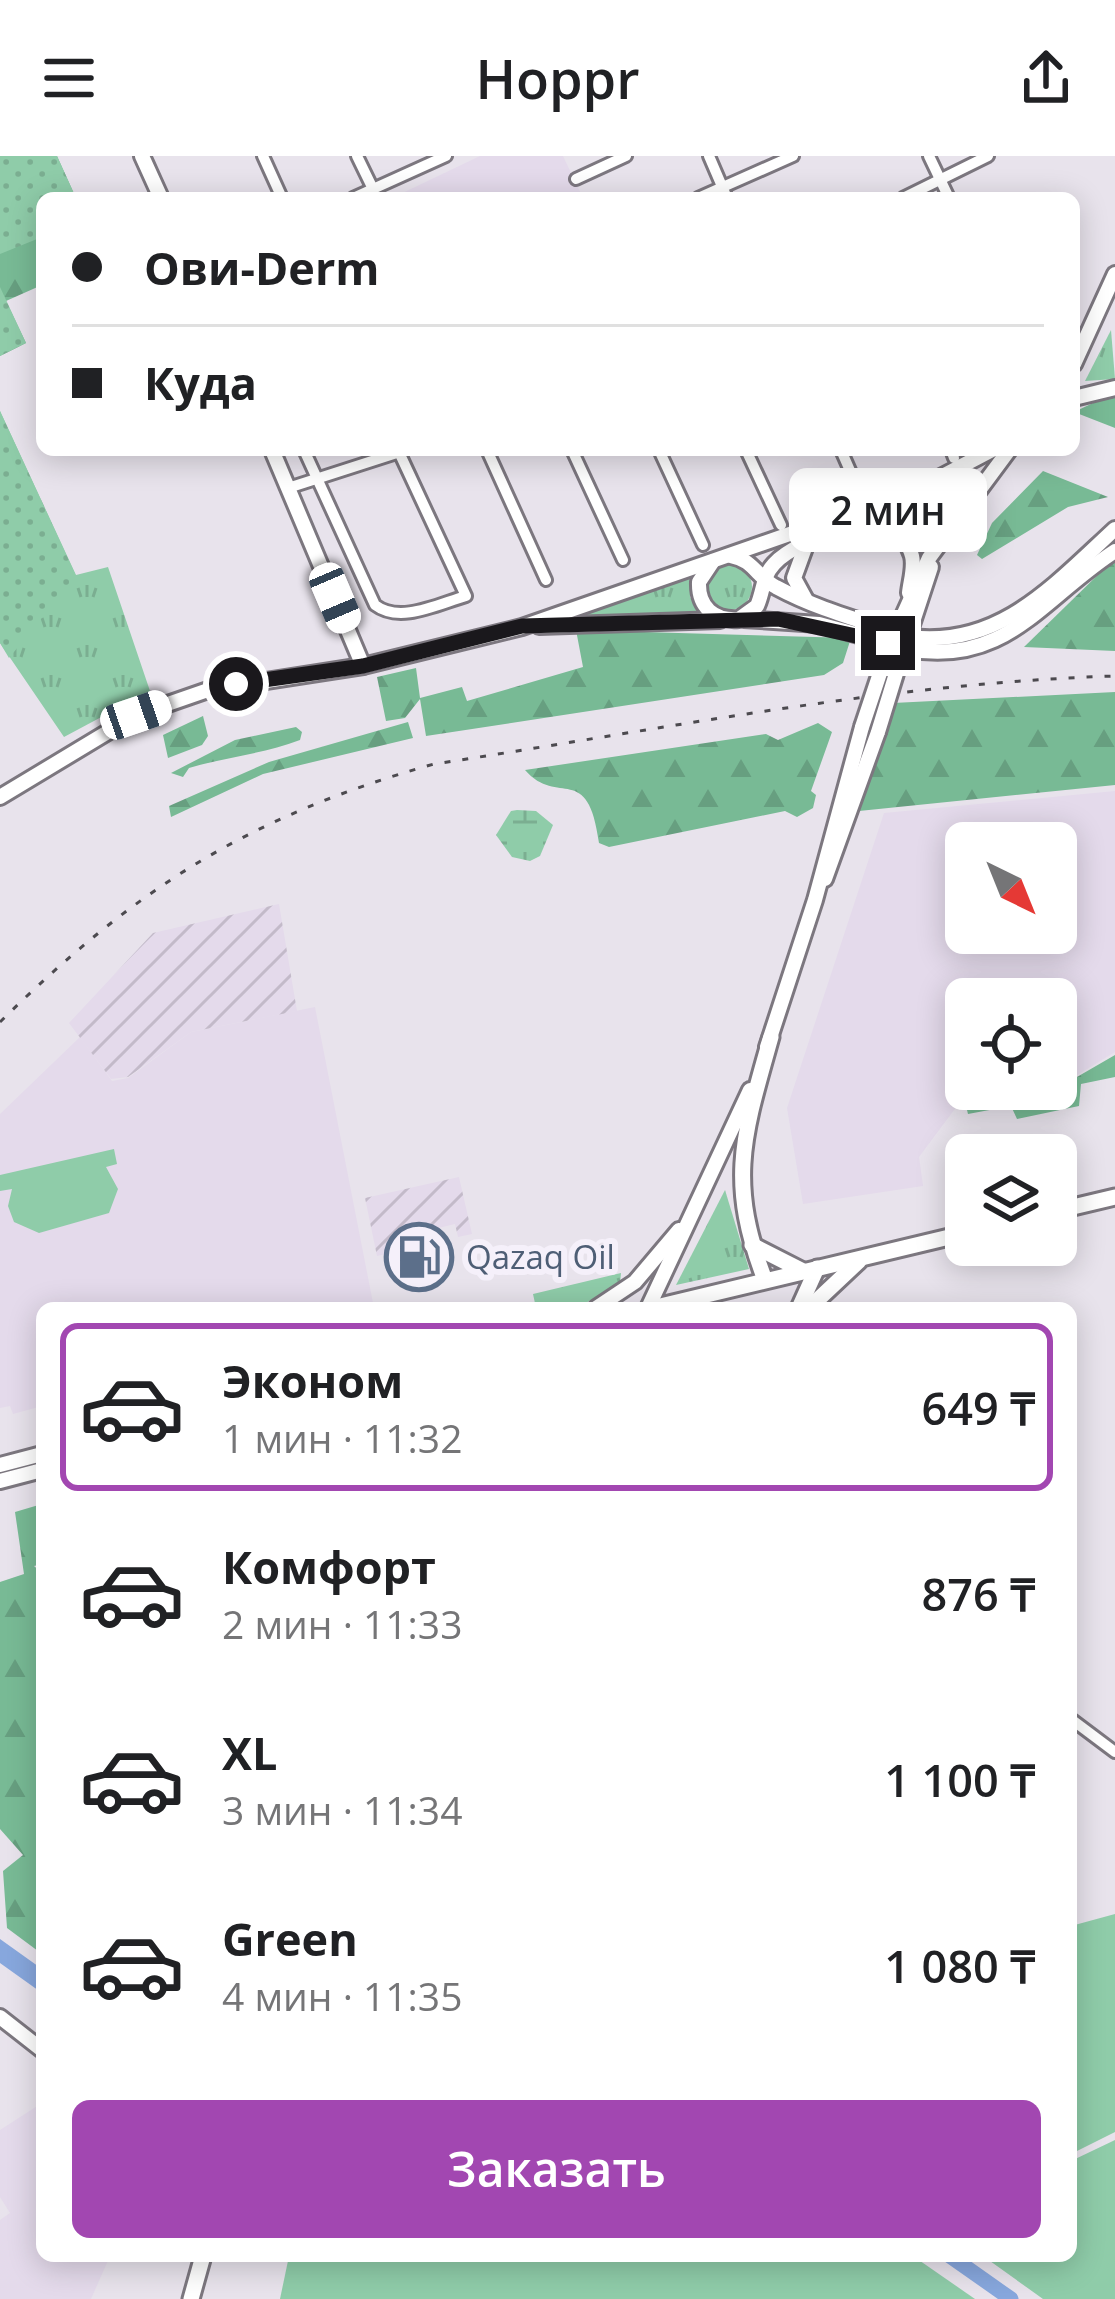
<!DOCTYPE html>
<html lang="ru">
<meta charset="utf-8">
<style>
body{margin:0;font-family:"Open Sans",sans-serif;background:#f6f6f6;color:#202124;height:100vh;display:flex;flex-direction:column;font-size:45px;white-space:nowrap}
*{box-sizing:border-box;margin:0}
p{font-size:39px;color:#757577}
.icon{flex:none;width:66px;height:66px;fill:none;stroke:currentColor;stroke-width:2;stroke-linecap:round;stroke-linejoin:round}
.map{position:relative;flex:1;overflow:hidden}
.side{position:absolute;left:36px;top:1146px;width:1041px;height:960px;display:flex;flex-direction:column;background:#fff;border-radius:18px;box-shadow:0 6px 30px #0003}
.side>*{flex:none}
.top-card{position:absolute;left:36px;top:36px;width:1044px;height:264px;border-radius:18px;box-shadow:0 6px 30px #0003;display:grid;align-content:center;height:264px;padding:0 36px;background:#fff}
.needle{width:78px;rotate:137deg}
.tools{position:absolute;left:945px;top:666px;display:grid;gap:24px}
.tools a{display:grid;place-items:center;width:132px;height:132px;border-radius:18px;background:#fff;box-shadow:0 6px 30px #0003;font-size:60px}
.end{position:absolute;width:54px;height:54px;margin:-27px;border:15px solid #1a181c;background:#fff;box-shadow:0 0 0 6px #fff}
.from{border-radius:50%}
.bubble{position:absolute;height:84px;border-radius:18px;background:#fff;box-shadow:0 6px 30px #0003;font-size:39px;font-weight:600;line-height:84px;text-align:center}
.car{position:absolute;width:36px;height:72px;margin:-36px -18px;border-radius:15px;box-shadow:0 0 9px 3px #0007;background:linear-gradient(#fff 24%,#345 0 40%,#fff 0 76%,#345 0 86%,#fff 0)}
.top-card b{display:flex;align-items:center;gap:42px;height:114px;font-size:45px}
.top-card b+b{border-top:3px solid #e0e0e0}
.top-card i{width:30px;height:30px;background:#202124}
ul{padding:21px 0 0;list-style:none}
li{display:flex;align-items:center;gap:36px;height:168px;margin:0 24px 18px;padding:0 12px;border:6px solid transparent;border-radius:18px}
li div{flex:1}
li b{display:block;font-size:45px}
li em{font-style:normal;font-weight:600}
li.current{border-color:#a247b1}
li>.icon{width:108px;height:108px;stroke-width:1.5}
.action{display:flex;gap:24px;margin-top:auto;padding:24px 36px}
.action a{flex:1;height:138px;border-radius:18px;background:#a247b1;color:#fff;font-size:48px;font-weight:600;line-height:138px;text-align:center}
header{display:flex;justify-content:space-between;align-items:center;height:156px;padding:0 36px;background:#fff;font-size:54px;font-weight:600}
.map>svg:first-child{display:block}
</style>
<header><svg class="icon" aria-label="menu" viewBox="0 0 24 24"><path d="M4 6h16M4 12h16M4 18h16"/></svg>Hoppr<svg class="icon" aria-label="share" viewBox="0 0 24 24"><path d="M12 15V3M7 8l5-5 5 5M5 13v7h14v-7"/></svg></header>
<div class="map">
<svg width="1115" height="2143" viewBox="0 0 1115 2143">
<defs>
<pattern id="industrial-furrows" width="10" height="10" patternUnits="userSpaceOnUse" patternTransform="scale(3)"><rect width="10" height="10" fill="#e4daeb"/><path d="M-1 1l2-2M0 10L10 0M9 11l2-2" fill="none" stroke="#c3bac9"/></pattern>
<pattern id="grass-tufts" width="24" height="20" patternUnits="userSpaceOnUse" patternTransform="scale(3)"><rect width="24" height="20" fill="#8fcca9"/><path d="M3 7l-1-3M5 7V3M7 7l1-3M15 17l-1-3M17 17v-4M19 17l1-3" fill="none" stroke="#7bae91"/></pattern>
<pattern id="forest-firs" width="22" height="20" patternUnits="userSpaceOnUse" patternTransform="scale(3)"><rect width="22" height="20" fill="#78ba95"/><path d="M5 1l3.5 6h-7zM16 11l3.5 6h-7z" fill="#679f80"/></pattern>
<pattern id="wetland-marsh" width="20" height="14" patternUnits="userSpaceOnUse" patternTransform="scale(3)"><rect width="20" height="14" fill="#8fcca9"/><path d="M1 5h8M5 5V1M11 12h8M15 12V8" fill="none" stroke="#7bae91"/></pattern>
<pattern id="park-dots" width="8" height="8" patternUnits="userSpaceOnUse" patternTransform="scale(3)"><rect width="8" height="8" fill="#8fcca9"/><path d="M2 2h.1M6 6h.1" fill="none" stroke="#7bae91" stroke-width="1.8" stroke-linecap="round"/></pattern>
</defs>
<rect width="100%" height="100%" fill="#e8e3ec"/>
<g fill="#e4daeb" fill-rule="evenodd">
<polygon points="480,0 563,0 583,42 392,42"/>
<path d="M1115,635V896L1056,932V843H966V933H1054L957,950L919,1001L923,1030L803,1048L787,952L884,657ZM1056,687V777H966V687Z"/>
<polygon points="315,851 374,1152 42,1152 42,1250 13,1258 10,1250 0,1252 0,958 80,881 112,925 128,922 191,876"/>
<polygon points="42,1947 42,2100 110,2100 91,2143 0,2143 0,2064 10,2057 0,2041 0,1974"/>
</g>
<g fill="url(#industrial-furrows)">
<polygon points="279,748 297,855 191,876 128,921 111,923 69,867 153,777"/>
<polygon points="459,1021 472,1078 458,1081 455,1068 410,1079 412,1092 377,1100 365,1042"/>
</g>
<g fill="url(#grass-tufts)">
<polygon points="1111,174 1115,223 1085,225"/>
<polygon points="0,255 76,419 108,411 150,535 64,581 0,487"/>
<circle cx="729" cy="431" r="23"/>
<polygon points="691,418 690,441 699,456 564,462"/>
<polygon points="725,1034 749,1113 676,1129"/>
<polygon points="621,1117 620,1128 582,1149 536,1152 533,1138"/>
</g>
<g fill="url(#forest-firs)">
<polygon points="0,0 57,0 76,42 42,42 42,129 6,145 26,187 0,200"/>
<polygon points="1110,239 1115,241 1115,272 1074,256"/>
<polygon points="1043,315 1108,341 1068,351 982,403 977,399 992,367"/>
<polygon points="1115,403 1115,495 1024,491 1111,406"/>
<polygon points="576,474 851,482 843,507 824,519 426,580 420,543 405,562 386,565 377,521 416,512 420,542 462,531 467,545 583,511"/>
<polygon points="1115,536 1115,629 859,655 893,547"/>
<polygon points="203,560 208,580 202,589 168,602 163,579"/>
<polygon points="408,566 413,582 263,618 171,661 169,650 269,606"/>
<path d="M818,567L832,576L811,635L816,639L813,652L797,661L785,655L609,691L599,687C588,604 558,652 525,614L766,578L778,584Z"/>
<path d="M296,571L302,576L300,584C263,598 226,601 189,612L183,621L171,617L235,584Z"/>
<polygon points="1115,899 1115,921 1081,928 1079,950 1017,963 1011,950 968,958 966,950 1051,936"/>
<polygon points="42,1348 42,1408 34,1410 42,1417 42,1798 7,1772 3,1715 23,1699 0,1673 0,1426 24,1418 15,1356"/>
</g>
<polygon fill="url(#wetland-marsh)" points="517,654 536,655 553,669 540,700 530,705 512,701 496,679 511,655"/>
<g fill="url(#park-dots)">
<polygon points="0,0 57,0 76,42 42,42 42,81 0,98"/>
<polygon points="0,131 26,187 0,200"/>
<polygon points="0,255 76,420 9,502 0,487"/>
</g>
<g fill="#8fcca9">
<polygon points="114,993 117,1008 106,1011 118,1033 109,1057 39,1077 14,1066 8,1050 12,1033 0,1035 0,1019"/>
<polygon points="1115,1758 1115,1976 1071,1998 1071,1770"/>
<polygon points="1115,1984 1115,2143 1043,2143 983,2100 1071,2100 1071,2005"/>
<polygon points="289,2100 913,2100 975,2143 280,2143"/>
</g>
<polygon fill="#87a7dd" points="0,1783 42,1813 42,1837 0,1807"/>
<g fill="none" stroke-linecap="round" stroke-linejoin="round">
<polyline stroke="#87a7dd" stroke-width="15" points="950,2100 1011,2143"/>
<g stroke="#7c777f" stroke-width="16">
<g id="minor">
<polyline points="263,0 282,42"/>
<polyline points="357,0 373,33"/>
<polyline points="709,0 727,42"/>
<polyline points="929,0 949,42"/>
<polyline points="576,23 626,0"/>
<polyline points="353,42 446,0"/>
<polyline points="698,42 793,0"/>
<polyline points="903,42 988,0"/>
<path d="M304,294L375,449C400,468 438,448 466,440L398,294"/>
<polyline points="487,294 546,424"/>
<polyline points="572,294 623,404"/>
<polyline points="659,294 703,389"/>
<polyline points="746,294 781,369"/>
<polyline points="841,294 862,342"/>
<polyline points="951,294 954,302"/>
<polyline points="288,332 403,295"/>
<polyline points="1071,1563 1115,1596"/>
</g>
</g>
<g stroke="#7c777f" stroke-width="20">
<g id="major">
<polyline points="142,0 161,42"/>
<polyline points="1074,208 1115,118"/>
<polyline points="1074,242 1115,232"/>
<polyline points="272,294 363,510"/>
<path d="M731,400C754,404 757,422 776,431C813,451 852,462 892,475"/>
<path d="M713,405L699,426C698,451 714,465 739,463L757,450C764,434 762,421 774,408C798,381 898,346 912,400C915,411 910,426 909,437"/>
<polyline points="806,444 794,422 806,389"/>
<polyline points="744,463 819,468 888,487"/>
<polyline points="539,470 720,464"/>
<path d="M910,481C999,492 1053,430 1115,373"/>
<polyline points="906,487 931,411"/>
<polyline points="888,493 929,402 1009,294"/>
<path d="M907,493C1006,511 1041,443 1115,395"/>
<polyline points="0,641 136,559 208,534 363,510 522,471 916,334 992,294"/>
<polyline points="825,723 878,576"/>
<polyline points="767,891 815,744 862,571"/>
<polyline points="596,1152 635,1126 679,1074"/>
<polyline points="648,1152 750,934"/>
<polyline points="0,1309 42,1298"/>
<polyline points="0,1325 42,1314"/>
<polyline points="0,1861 42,1894"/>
</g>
</g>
<g stroke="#7c777f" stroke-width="21">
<g id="highway">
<polyline points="1056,1055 1115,1041"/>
<polyline points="752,1089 803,1115"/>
<path d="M765,1124C727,1025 743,980 771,881"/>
<polyline points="652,1152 966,1077"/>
<polyline points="799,1152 817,1112"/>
<polyline points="809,1152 859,1105"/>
<polyline points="191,2143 203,2100"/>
</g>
</g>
<use href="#minor" stroke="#fff" stroke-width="10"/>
<use href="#major" stroke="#fff" stroke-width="14"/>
<use href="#highway" stroke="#fff" stroke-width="15"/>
<path stroke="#4c4a4f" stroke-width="3" stroke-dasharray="6 12" stroke-linecap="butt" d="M0,866C136,732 249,660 434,608C659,574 887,527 1115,520"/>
<g stroke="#7c777f" stroke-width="20" stroke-linecap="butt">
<g id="major-bridge">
<polyline points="862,571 888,493"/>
<polyline points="878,576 902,498"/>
</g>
</g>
<use href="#major-bridge" stroke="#fff" stroke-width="14"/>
</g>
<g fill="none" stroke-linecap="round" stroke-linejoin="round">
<polyline stroke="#1a181c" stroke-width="15" points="236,528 363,510 522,470 778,463 888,487"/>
</g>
<defs>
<g id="fuel-ring" transform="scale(3.45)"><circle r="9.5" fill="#f5f0fa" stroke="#5c6f8a" stroke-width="1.5"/><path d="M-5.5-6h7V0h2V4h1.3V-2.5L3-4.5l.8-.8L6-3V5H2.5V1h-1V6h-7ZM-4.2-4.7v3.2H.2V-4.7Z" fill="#5c6f8a"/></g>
</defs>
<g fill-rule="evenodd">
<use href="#fuel-ring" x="419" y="1101"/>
</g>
<g text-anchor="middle" stroke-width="12" stroke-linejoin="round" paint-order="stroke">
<g font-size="33" fill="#4e5e75" stroke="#f5f0fa" text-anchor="start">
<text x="466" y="1113">Qazaq Oil</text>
</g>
</g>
</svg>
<div class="tools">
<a><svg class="needle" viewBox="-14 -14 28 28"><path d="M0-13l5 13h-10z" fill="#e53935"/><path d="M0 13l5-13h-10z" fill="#757577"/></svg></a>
<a><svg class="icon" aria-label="locate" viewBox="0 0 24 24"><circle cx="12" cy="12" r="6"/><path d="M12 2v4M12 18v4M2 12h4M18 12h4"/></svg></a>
<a><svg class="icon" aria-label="layers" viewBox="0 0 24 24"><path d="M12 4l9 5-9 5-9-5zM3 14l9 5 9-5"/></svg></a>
</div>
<i class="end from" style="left:236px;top:528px"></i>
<i class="end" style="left:888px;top:487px"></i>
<div class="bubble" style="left:789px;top:312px;width:198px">2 мин</div>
<i class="car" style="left:335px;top:442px;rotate:157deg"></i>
<i class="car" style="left:136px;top:559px;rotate:71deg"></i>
<div class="top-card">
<b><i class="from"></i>Ови-Derm</b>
<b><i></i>Куда</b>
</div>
<section class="side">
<ul>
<li class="current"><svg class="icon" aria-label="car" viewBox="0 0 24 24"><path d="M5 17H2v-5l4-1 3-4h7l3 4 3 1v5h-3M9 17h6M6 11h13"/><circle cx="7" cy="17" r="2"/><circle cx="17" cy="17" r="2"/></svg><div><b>Эконом</b><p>1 мин · 11:32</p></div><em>649 ₸</em></li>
<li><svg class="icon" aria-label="car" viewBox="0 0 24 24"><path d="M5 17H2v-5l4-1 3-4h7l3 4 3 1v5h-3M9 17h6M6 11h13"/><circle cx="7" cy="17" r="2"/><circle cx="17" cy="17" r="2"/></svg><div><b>Комфорт</b><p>2 мин · 11:33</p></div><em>876 ₸</em></li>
<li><svg class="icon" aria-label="car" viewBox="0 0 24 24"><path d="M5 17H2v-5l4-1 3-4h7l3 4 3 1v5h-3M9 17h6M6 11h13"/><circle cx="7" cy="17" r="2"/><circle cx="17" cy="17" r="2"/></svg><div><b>XL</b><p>3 мин · 11:34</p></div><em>1 100 ₸</em></li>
<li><svg class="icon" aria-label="car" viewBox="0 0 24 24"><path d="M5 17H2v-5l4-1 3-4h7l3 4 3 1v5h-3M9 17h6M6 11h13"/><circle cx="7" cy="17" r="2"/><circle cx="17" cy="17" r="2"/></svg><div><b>Green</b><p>4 мин · 11:35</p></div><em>1 080 ₸</em></li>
</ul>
<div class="action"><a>Заказать</a></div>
</section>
</div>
